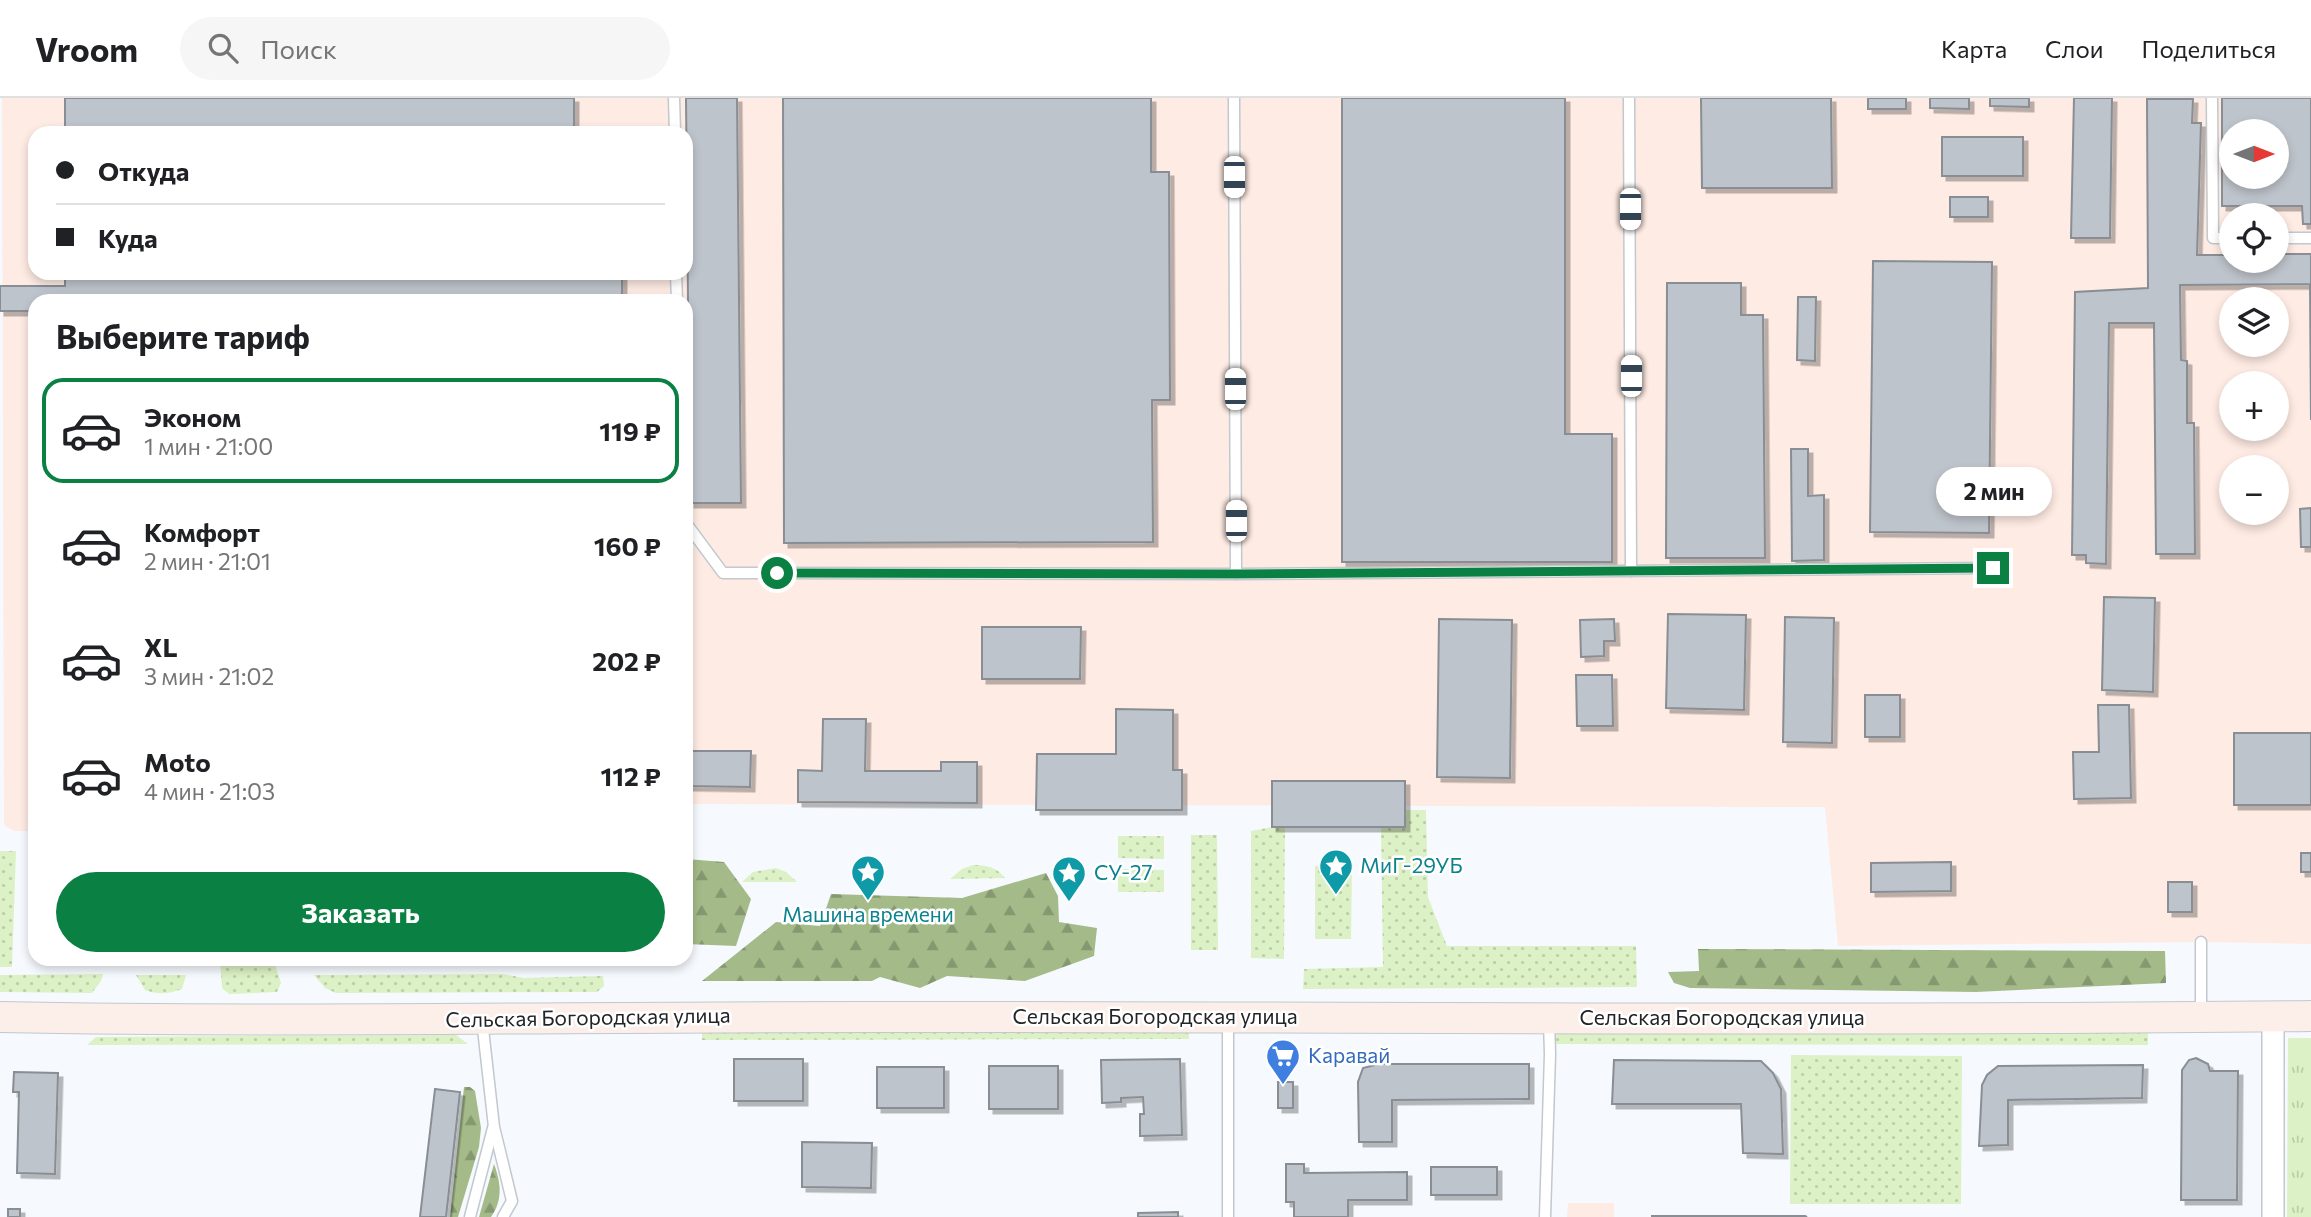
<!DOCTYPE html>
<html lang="ru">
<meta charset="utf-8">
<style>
body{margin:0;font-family:Commissioner,sans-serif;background:#f6f6f6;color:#202124;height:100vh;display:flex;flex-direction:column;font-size:26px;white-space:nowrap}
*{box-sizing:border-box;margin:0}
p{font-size:23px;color:#757577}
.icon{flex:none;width:38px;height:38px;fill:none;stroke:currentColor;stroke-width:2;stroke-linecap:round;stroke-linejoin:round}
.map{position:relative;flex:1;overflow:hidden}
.sheet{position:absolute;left:28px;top:196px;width:665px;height:672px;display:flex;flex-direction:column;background:#fff;border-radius:21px;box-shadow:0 4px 10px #0003}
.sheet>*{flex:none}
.guide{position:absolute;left:28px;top:28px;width:665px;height:154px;border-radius:21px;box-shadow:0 4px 10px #0003;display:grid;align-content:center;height:154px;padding:0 28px;background:#fff}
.needle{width:46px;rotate:90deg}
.tools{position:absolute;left:2219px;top:21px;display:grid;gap:14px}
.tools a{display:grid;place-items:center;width:70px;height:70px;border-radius:50%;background:#fff;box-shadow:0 4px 10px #0003;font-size:35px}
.end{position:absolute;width:32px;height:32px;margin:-16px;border:9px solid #0b8043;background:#fff;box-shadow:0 0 0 4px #fff}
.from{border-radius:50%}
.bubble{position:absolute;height:49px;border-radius:24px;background:#fff;box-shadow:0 4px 10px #0003;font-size:23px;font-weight:700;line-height:49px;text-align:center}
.car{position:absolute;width:21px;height:42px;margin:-21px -10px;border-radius:9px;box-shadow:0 0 5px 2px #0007;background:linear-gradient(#fff 24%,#345 0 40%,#fff 0 76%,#345 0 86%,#fff 0)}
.guide b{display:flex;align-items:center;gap:24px;height:66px;font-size:26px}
.guide b+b{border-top:2px solid #e0e0e0}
.guide i{width:18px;height:18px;background:#202124}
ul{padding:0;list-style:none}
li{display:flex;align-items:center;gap:21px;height:105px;margin:0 14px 10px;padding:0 14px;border:4px solid transparent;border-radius:21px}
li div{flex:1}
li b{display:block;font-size:26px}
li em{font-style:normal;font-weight:700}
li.current{border-color:#0b8043}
li>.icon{width:63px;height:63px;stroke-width:1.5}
h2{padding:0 28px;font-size:32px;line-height:84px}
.button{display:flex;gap:14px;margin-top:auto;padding:14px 28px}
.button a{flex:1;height:80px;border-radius:42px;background:#0b8043;color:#fff;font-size:28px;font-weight:700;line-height:80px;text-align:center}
header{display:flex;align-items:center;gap:42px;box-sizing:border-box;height:98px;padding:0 35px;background:#fff;border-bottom:2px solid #e0e0e0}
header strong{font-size:33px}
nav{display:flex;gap:38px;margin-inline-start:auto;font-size:24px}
.search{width:490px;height:63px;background:#f6f6f6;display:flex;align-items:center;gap:18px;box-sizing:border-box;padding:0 24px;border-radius:38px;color:#757577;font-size:26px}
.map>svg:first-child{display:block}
</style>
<header>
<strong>Vroom</strong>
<div class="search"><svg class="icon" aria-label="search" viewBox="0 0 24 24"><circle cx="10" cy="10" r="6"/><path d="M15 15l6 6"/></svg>Поиск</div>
<nav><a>Карта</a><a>Слои</a><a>Поделиться</a></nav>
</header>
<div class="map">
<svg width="2311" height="1119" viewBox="0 0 2311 1119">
<defs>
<pattern id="grass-dots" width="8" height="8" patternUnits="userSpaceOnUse" patternTransform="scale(1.75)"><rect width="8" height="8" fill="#dcf1c5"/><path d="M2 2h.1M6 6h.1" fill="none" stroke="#bccea9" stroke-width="1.8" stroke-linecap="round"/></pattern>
<pattern id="forest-firs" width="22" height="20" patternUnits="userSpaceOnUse" patternTransform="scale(1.75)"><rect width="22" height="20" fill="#a4bb89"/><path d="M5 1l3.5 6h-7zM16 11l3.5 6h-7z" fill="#859870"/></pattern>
<pattern id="park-tufts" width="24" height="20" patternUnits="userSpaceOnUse" patternTransform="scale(1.75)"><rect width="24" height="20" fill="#dcf1c5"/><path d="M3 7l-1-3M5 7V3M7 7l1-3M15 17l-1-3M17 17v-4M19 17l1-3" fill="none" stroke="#bccea9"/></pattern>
<filter id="shadow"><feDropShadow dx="4.5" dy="4.5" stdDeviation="0" flood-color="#0004"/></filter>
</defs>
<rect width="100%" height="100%" fill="#f6fafe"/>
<g fill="#feebe3" fill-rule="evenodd">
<path d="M2,0H2311V846L2201,844L1838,848L1825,709L686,706V203H35V733H14L4,727ZM2231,33H2277V79H2231ZM35,35H686V175H35ZM2231,117H2277V163H2231ZM2231,201H2277V247H2231ZM2231,285H2277V331H2231ZM2231,369H2277V415H2231Z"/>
<polygon points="1568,1105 1614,1105 1614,1119 1567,1119"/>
</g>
<g fill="url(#grass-dots)">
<polygon points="1405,712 1426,712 1428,799 1447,848 1636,848 1637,889 1303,891 1304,871 1383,869 1381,729 1405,729"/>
<polygon points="1272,729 1285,729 1284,861 1251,860 1251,733"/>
<polygon points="1191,737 1217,737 1218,852 1191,852"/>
<polygon points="1118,738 1164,738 1164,761 1118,760"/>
<polygon points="0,753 16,753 12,869 0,869"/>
<path d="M973,767C987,767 996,769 1005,780L950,781L962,771Z"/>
<polygon points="1315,768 1352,768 1351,841 1315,841"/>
<polygon points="776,770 786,774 797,784 742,784 753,774"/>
<polygon points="1118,771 1164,772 1164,794 1118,794"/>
<polygon points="220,861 273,861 281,885 277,894 229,896 222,890"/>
<polygon points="103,876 101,883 92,895 0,894 0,877"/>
<polygon points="503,876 524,880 603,878 604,888 597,894 336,895 325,890 314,877"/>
<path d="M136,877H186L182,891C168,896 159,897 145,892Z"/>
<polygon points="1189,929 1189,941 702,942 702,930"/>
<polygon points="1556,934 2148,935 2148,947 1556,946"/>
<polygon points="456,937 468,946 87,947 96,939"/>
<polygon points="1791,957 1962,958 1961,1106 1790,1106"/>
</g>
<g fill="url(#forest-firs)">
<polygon points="686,761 724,764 751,801 736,848 686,846"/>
<polygon points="1046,775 1058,798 1059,824 1097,830 1094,858 1025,883 947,878 920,890 880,879 872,883 702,883 776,824 820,828 831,796 962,800"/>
<polygon points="1698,851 2165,853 2166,885 1976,894 1690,890 1674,885 1668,874 1699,873"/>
<polygon points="464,989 470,989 475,993 481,1030 479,1049 458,1119 450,1119"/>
<path d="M494,1066C501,1085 503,1102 491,1119H479Z"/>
</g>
<polygon fill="url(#park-tufts)" points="2288,940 2311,940 2311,1119 2287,1119"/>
<g fill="#bec4cb" stroke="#888e94" stroke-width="2" fill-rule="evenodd" filter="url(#shadow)">
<rect x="65" y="0" width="509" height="35"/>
<polygon points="686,0 737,0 741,405 690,405"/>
<polygon points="783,0 1151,0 1151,74 1169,74 1170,302 1152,302 1153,444 784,445"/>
<polygon points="1342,0 1565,0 1565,336 1612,336 1612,464 1342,464"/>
<polygon points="1701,0 1831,0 1832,90 1702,90"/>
<rect x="1868" y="0" width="38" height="11"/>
<polygon points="1930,0 1969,0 1969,11 1930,10"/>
<polygon points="1990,0 2029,0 2029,9 1990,8"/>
<polygon points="2074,0 2112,0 2110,140 2071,140"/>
<path d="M2222,0H2311V126H2303L2302,108H2222ZM2231,33H2277V79H2231Z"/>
<polygon points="2147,1 2193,1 2192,25 2201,25 2197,157 2231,157 2231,163 2277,163 2277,156 2311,156 2311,322 2310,186 2180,187 2181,262 2187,263 2187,325 2194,325 2195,456 2156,456 2154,225 2109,225 2106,466 2086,465 2086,457 2072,457 2075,194 2148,190"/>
<rect x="1942" y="39" width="81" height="39"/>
<rect x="1950" y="99" width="38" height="20"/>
<polygon points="1873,163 1992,164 1989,435 1870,434"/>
<polygon points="65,175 622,175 622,203 35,203 35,252 30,252 30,213 0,213 0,188 65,188"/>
<polygon points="1667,185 1741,185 1741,217 1763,217 1765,460 1666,460"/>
<polygon points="1798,199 1816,199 1815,263 1797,262"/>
<polygon points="1791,351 1808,351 1808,398 1824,397 1824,462 1792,463"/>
<polygon points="2311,410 2311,449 2301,449 2300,411"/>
<polygon points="2104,499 2155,500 2153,594 2102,592"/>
<polygon points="1668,516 1746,517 1744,612 1666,610"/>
<polygon points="1785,519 1834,520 1832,645 1783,644"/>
<polygon points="1439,521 1512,522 1510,680 1437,679"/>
<polygon points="1614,521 1615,543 1604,543 1604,558 1581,559 1580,522"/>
<polygon points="982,529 1081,529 1080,581 982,581"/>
<polygon points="1576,577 1612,577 1613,628 1577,628"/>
<rect x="1865" y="597" width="35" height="42"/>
<polygon points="2098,607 2129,607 2131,700 2074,701 2073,654 2099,654"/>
<polygon points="1116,611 1173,612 1173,672 1182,672 1182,712 1036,712 1037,656 1116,656"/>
<polygon points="823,621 866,621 865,673 941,673 941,664 977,664 977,705 798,704 798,672 822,673"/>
<rect x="2234" y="635" width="77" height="72"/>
<polygon points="686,653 751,653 750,689 686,688"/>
<rect x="1272" y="683" width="133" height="46"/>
<rect x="2301" y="755" width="10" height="19"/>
<polygon points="1951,764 1951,793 1871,794 1871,765"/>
<rect x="2168" y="784" width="24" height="30"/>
<polygon points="2196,960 2208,966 2210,973 2238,973 2237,1102 2181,1102 2182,972 2189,962"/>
<rect x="734" y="961" width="69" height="42"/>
<polygon points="1180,961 1182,1037 1140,1038 1140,1016 1144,1016 1143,999 1121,1000 1121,1004 1102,1005 1101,962"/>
<polygon points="1614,962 1761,963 1773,975 1781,991 1783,1056 1743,1055 1741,1006 1612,1006"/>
<polygon points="1379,966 1529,966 1529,1001 1392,1002 1392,1044 1359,1044 1358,984 1363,970"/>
<polygon points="2143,967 2142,1000 2008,1002 2008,1047 1979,1048 1982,987 1987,977 1998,968"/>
<rect x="989" y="968" width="69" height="43"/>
<rect x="877" y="969" width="67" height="41"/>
<polygon points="14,974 58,975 55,1076 17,1075 19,994 13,994"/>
<rect x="1278" y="984" width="15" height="26"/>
<polygon points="435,991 460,994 446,1119 420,1119"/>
<polygon points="802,1044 872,1045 871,1090 802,1089"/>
<polygon points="1286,1066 1304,1066 1304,1075 1407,1074 1407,1102 1348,1102 1348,1119 1294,1119 1294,1104 1286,1104"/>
<rect x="1431" y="1069" width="66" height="28"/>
<rect x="8" y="1111" width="12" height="8"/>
<polygon points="1178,1114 1178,1119 1138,1119 1138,1115"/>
<polygon points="1652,1118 1805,1118 1807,1119 1652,1119"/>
</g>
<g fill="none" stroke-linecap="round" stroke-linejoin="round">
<g stroke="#c1c8ce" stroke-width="13">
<g id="lane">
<polyline points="674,0 675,35"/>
<polyline points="1234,0 1236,476"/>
<polyline points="1629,0 1631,473"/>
<polyline points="2212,0 2213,140 2231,140"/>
<polyline points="2277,140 2311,140"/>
<polyline points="676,175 677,203"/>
<polyline points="686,425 723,475 1236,476 1993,470"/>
<polyline points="2201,918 2201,844"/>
<polyline points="482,922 494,1029 512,1103 503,1119"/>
<polyline points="470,1119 493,1030"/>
<polyline points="1228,1119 1228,922"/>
<polyline points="1545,1119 1550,956 1549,923"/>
</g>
</g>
<g stroke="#c1c8ce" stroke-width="24">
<polyline id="street" points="2273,1119 2273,918"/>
</g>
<g stroke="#c1c8ce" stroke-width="32">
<path id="secondary" d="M0,919C306,925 612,918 917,919C1382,919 1847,923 2311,918"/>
</g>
<use href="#lane" stroke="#fff" stroke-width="10"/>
<use href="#street" stroke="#fff" stroke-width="21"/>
<use href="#secondary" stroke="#fceee9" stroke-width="30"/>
</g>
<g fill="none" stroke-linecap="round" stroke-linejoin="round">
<polyline stroke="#0b8043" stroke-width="9" points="777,475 1236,476 1993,470"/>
</g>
<defs>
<g id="sight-pin" transform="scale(1.75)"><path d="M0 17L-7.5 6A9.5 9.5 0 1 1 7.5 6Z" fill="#0f9aa8" stroke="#fff"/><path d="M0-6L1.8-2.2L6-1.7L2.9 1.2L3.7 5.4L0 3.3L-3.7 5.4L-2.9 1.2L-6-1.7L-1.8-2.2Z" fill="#fff"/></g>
<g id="supermarket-pin" transform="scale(1.75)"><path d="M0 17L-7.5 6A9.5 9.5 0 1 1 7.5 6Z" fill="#3f7fe0" stroke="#fff"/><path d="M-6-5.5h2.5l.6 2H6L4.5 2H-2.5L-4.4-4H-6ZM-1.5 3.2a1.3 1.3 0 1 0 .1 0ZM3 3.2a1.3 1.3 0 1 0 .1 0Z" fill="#fff"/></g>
</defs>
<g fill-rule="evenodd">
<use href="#sight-pin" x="1336" y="768"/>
<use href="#sight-pin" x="868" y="774"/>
<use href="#sight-pin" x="1069" y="775"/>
<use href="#supermarket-pin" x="1283" y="958"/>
</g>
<g text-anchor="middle" stroke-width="5" stroke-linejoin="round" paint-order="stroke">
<g font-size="21" fill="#0d838f" stroke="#fff" text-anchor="start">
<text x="1360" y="775">МиГ-29УБ</text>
<text x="1094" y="782">СУ-27</text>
<text x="868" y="824" text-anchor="middle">Машина времени</text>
</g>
<g font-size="21" fill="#222426" stroke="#fff">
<text x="1155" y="926">Сельская Богородская улица</text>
<text transform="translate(588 920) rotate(-1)" y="7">Сельская Богородская улица</text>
<text x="1722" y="927">Сельская Богородская улица</text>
</g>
<g font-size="21" fill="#366cbe" stroke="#fff" text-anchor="start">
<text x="1308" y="965">Каравай</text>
</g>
</g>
</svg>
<div class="tools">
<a><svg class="needle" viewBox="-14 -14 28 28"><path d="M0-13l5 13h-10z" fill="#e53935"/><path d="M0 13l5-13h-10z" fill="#757577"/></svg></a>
<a><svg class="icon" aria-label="locate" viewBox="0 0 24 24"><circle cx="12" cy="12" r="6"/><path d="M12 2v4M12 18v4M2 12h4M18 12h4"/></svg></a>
<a><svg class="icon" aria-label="layers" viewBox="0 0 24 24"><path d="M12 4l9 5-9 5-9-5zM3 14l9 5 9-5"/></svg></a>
<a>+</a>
<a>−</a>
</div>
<i class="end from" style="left:777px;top:475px"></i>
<i class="end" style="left:1993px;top:470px"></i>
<div class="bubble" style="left:1936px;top:369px;width:116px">2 мин</div>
<i class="car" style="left:1234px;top:79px;rotate:180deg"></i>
<i class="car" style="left:1630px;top:111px;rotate:180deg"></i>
<i class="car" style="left:1631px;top:278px;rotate:0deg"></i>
<i class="car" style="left:1235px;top:291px;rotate:0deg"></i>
<i class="car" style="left:1236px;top:423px;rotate:0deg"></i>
<div class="guide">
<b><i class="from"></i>Откуда</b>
<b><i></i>Куда</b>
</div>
<section class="sheet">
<h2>Выберите тариф</h2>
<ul>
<li class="current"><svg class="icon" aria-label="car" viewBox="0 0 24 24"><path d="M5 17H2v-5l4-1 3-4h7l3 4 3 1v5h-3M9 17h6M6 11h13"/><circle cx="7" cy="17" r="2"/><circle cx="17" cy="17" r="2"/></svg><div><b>Эконом</b><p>1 мин · 21:00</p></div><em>119 ₽</em></li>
<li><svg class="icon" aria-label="car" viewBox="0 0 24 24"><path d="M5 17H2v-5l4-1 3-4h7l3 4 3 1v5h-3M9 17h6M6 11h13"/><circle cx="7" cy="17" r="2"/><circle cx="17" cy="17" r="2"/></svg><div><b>Комфорт</b><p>2 мин · 21:01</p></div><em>160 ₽</em></li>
<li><svg class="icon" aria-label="car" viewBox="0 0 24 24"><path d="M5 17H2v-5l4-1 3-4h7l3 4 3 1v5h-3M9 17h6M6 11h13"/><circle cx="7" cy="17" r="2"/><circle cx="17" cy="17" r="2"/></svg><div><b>XL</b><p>3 мин · 21:02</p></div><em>202 ₽</em></li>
<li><svg class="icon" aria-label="car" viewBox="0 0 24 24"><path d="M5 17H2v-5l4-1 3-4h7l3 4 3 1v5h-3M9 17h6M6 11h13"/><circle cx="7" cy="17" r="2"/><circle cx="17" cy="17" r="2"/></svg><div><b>Moto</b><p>4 мин · 21:03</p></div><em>112 ₽</em></li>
</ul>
<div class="button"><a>Заказать</a></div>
</section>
</div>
